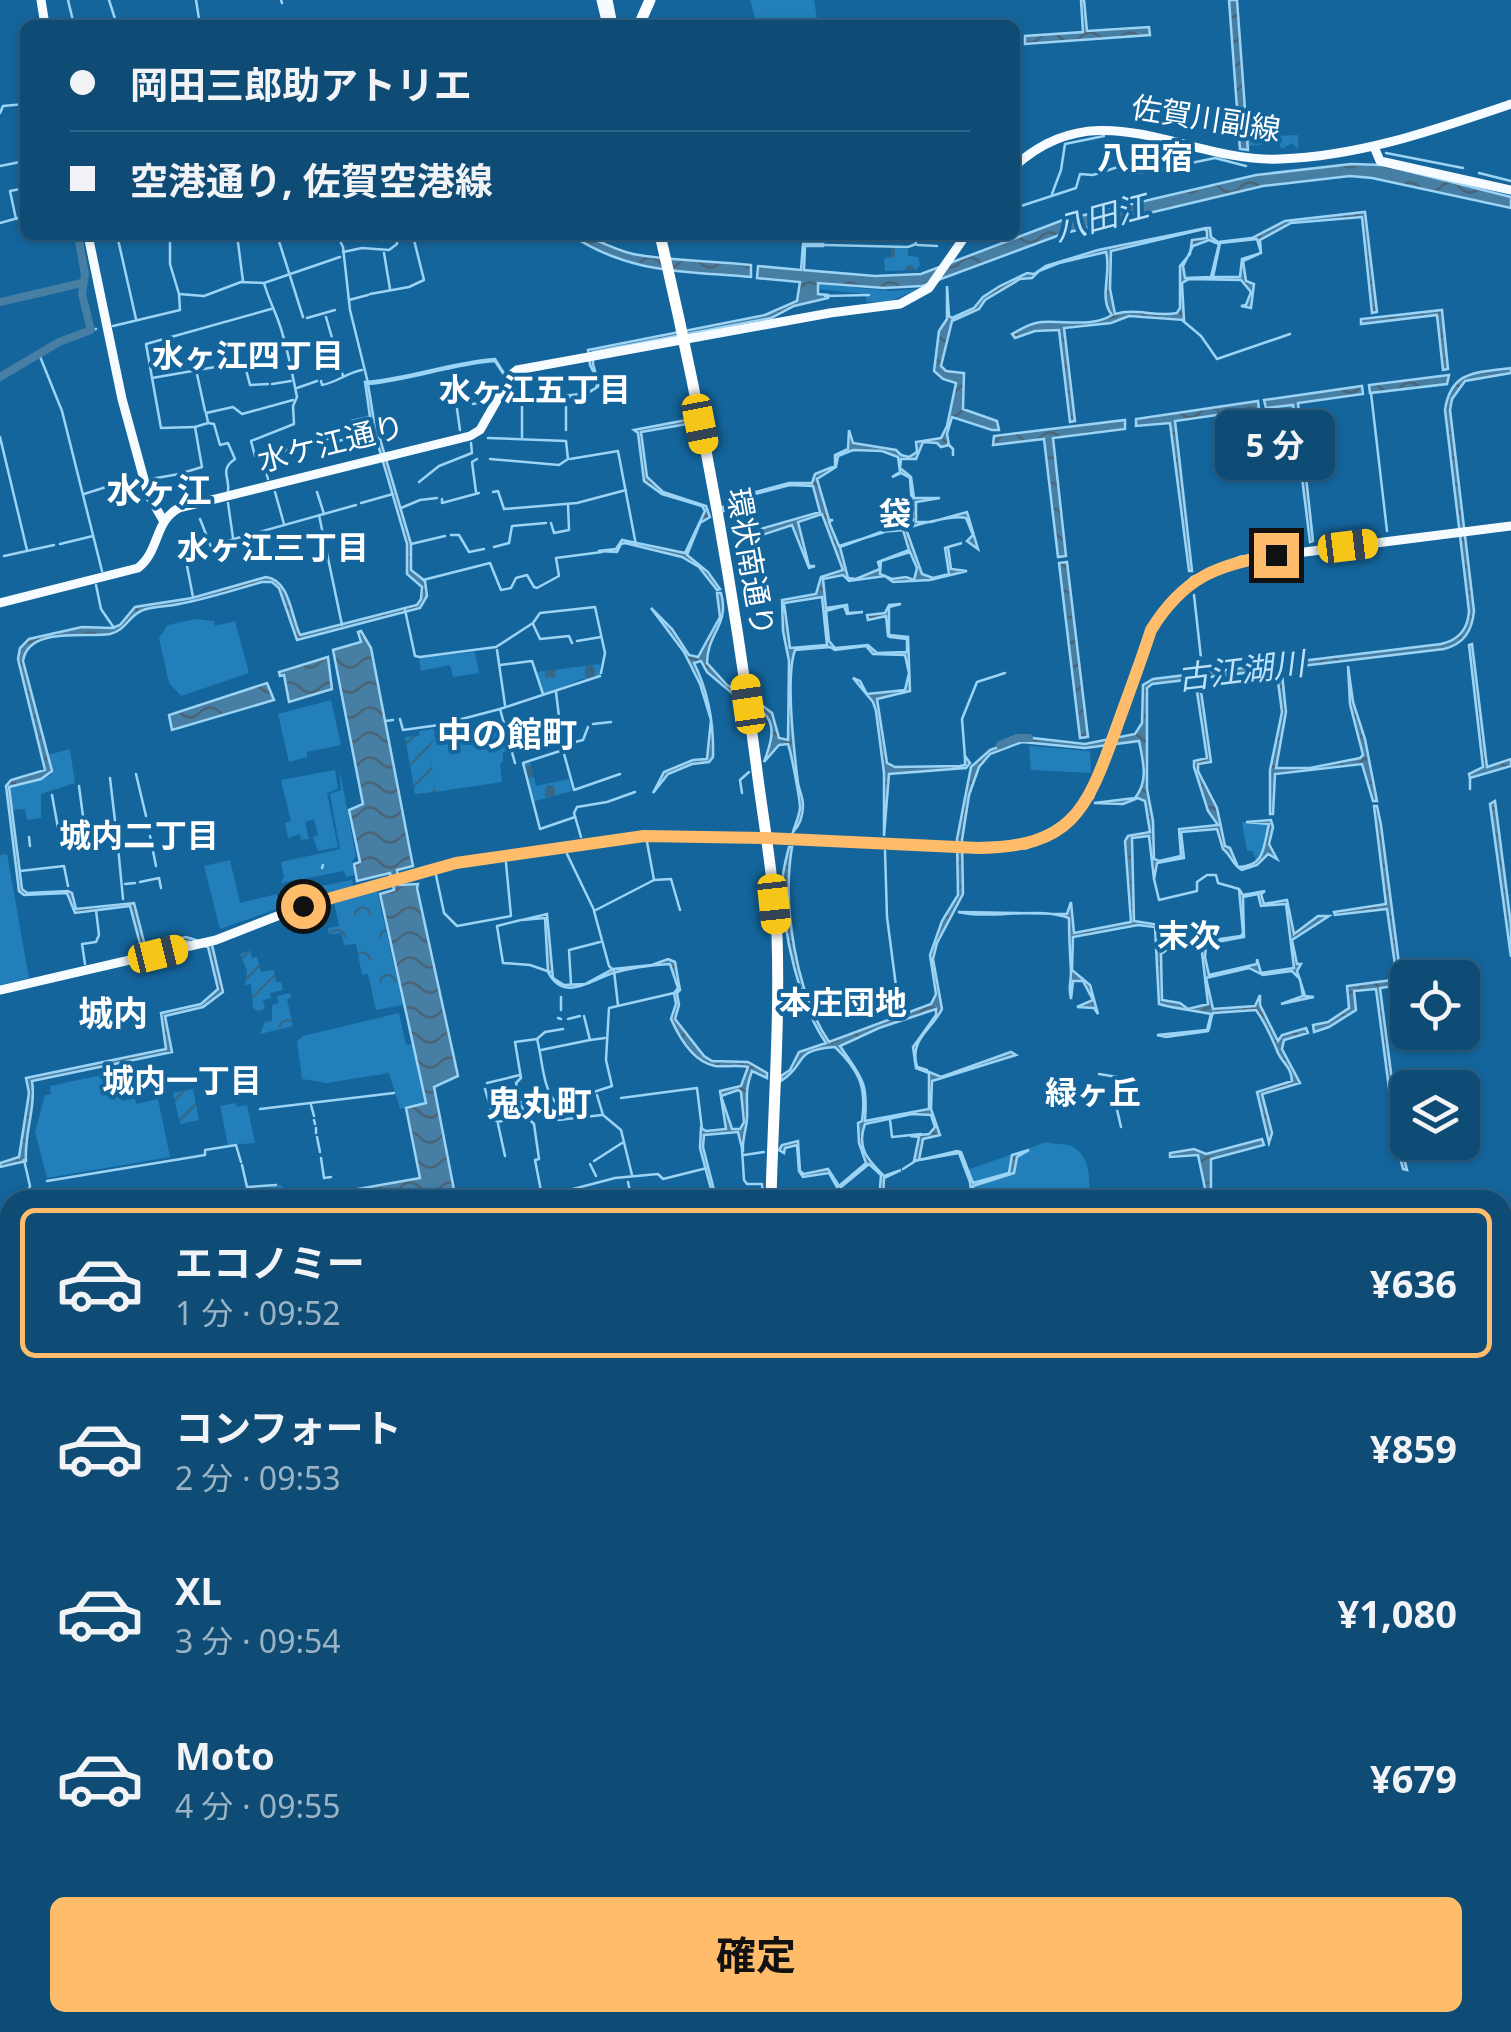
<!DOCTYPE html>
<html lang="ja">
<meta charset="utf-8">
<style>
body{margin:0;font-family:"Noto Sans","Noto Sans JP",sans-serif;background:#1d567d;color:#f1f3f6;height:100vh;display:flex;flex-direction:column;font-size:38px;white-space:nowrap}
*{box-sizing:border-box;margin:0}
p{font-size:32px;color:#9bb4c5}
.icon{flex:none;width:55px;height:55px;fill:none;stroke:currentColor;stroke-width:2;stroke-linecap:round;stroke-linejoin:round}
.map{position:relative;flex:1;overflow:hidden}
.details{position:absolute;left:0px;top:1190px;width:1512px;height:842px;display:flex;flex-direction:column;background:#0f4c75;border-radius:30px 30px 0 0;box-shadow:0 2px 8px #0004,0 0 0 2px #2f6387}
.details>*{flex:none}
.guide{position:absolute;left:20px;top:20px;width:1000px;height:220px;border-radius:15px;box-shadow:0 2px 8px #0004,0 0 0 2px #2f6387;display:grid;align-content:center;height:220px;padding:0 50px;background:#0f4c75}
.buttons{position:absolute;left:1390px;top:960px;display:grid;gap:20px}
.buttons a{display:grid;place-items:center;width:90px;height:90px;border-radius:15px;background:#0f4c75;box-shadow:0 2px 8px #0004,0 0 0 2px #2f6387;font-size:50px}
.end{position:absolute;width:45px;height:45px;margin:-22px;border:12px solid #ffbd6c;background:#111;box-shadow:0 0 0 5px #111}
.from{border-radius:50%}
.bubble{position:absolute;height:70px;border-radius:15px;background:#0f4c75;box-shadow:0 2px 8px #0004,0 0 0 2px #2f6387;font-size:32px;font-weight:700;line-height:70px;text-align:center}
.car{position:absolute;width:30px;height:60px;margin:-30px -15px;border-radius:12px;box-shadow:0 0 8px 2px #0007;background:linear-gradient(#f5c518 24%,#345 0 40%,#f5c518 0 76%,#345 0 86%,#f5c518 0)}
.guide b{display:flex;align-items:center;gap:35px;height:95px;font-size:38px}
.guide b+b{border-top:2px solid #2f6387}
.guide i{width:25px;height:25px;background:#f1f3f6}
ul{padding:18px 0 0;list-style:none}
li{display:flex;align-items:center;gap:30px;height:150px;margin:0 20px 15px;padding:0 30px;border:5px solid transparent;border-radius:15px}
li div{flex:1}
li b{display:block;font-size:38px}
li em{font-style:normal;font-weight:700}
li.selected{border-color:#ffbd6c}
li>.icon{width:90px;height:90px;stroke-width:1.5}
.button{display:flex;gap:20px;margin-top:auto;padding:20px 50px}
.button a{flex:1;height:115px;border-radius:15px;background:#ffbd6c;color:#111;font-size:40px;font-weight:700;line-height:115px;text-align:center}
.map>svg:first-child{display:block}
</style>
<div class="map">
<svg width="1511" height="2032" viewBox="0 0 1511 2032">
<defs>
<pattern id="forest-crowns" width="20" height="18" patternUnits="userSpaceOnUse" patternTransform="scale(2.5)"><rect width="20" height="18" fill="#237fb9"/><path d="M2 6a3 3 0 1 1 6 0M12 15a3 3 0 1 1 6 0" fill="none" stroke="#356888"/></pattern>
<pattern id="cemetery-stones" width="16" height="16" patternUnits="userSpaceOnUse" patternTransform="scale(2.5)"><rect width="16" height="16" fill="#237fb9"/><path d="M2 7V4a2 2 0 0 1 4 0v3zM10 15v-3a2 2 0 0 1 4 0v3z" fill="#356888"/></pattern>
<pattern id="garden-furrows" width="10" height="10" patternUnits="userSpaceOnUse" patternTransform="scale(2.5)"><rect width="10" height="10" fill="#237fb9"/><path d="M-1 1l2-2M0 10L10 0M9 11l2-2" fill="none" stroke="#356888"/></pattern>
<pattern id="water-waves" width="16" height="10" patternUnits="userSpaceOnUse" patternTransform="scale(2.5)"><rect width="16" height="10" fill="#477ea4"/><path d="M0 5q4-4 8 0t8 0" fill="none" stroke="#4a6578"/></pattern>
</defs>
<rect width="100%" height="100%" fill="#14659c"/>
<g fill="#237fb9">
<polygon points="750,0 814,0 818,25 757,25"/>
<polygon points="1272,116 1273,136 1298,135 1298,149 1292,143 1282,149 1278,143 1249,146 1247,118"/>
<polygon points="819,284 890,291 917,289 889,302 867,302 865,294 818,289"/>
<polygon points="1292,406 1298,456 1263,461 1258,415 1264,413 1264,410"/>
<polygon points="195,619 214,621 215,626 235,621 249,673 181,696 169,683 159,638 168,625"/>
<polygon points="475,652 479,673 453,677 450,665 421,671 419,658"/>
<polygon points="331,700 341,745 307,752 307,757 289,762 278,714"/>
<polygon points="498,724 506,751 503,752 503,762 500,763 502,782 435,792 429,749 435,738"/>
<polygon points="1029,746 1090,751 1091,773 1031,770"/>
<polygon points="70,749 75,783 41,794 41,818 27,820 25,809 12,810 10,787 51,775 53,770 48,755"/>
<polygon points="339,767 356,856 352,862 355,875 346,877 344,871 281,883 284,876 281,862 340,849 330,794 341,790"/>
<polygon points="335,770 338,789 327,793 338,847 318,851 313,837 318,835 314,819 305,822 309,839 301,840 300,834 288,838 285,823 291,821 281,780"/>
<polygon points="1242,822 1269,824 1265,853 1256,860 1252,851 1247,851"/>
<polygon points="7,854 29,978 0,985 0,855"/>
<polygon points="230,860 240,903 277,894 280,908 220,929 204,866"/>
<polygon points="352,880 353,887 283,908 280,894"/>
<polygon points="399,1013 406,1045 413,1044 426,1104 400,1109 389,1073 327,1083 302,1079 297,1041 303,1036"/>
<polygon points="116,1072 122,1101 134,1098 137,1104 158,1099 170,1157 47,1178 35,1132 45,1095 51,1094 50,1086"/>
<polygon points="236,1103 237,1107 247,1105 255,1143 228,1145 220,1106"/>
<path d="M1046,1142C1054,1145 1064,1143 1071,1146C1092,1156 1089,1181 1090,1200H973L967,1170Z"/>
</g>
<g fill="url(#forest-crowns)">
<polygon points="377,891 403,1005 376,1010 368,974 362,975 356,944 344,945 341,933 329,935 328,928 339,926 334,902"/>
<polygon points="290,993 291,998 287,999 293,1026 260,1034 265,1022 272,1021 272,1005 279,1003 277,996"/>
<path d="M281,1185L285,1195L192,1200C220,1186 227,1191 256,1190C265,1190 273,1186 281,1185Z"/>
</g>
<g fill="url(#cemetery-stones)">
<polygon points="892,246 908,249 908,256 918,257 920,265 916,270 885,271 884,259 891,256"/>
<polygon points="600,664 601,675 579,680 543,695 537,672"/>
<polygon points="530,762 536,786 569,779 572,791 532,802 523,765"/>
</g>
<g fill="url(#garden-furrows)">
<polygon points="434,729 435,738 429,749 435,792 415,794 405,737 419,736 419,731"/>
<polygon points="250,950 252,958 257,957 261,972 274,970 276,982 281,982 283,990 270,993 271,998 263,1000 265,1009 258,1011 253,1008 251,984 245,985 247,970 240,954"/>
<polygon points="193,1089 199,1120 180,1124 173,1093"/>
</g>
<g fill="url(#water-waves)" stroke="#9cd4f6" stroke-width="2.5" fill-rule="evenodd">
<polygon points="1081,0 1084,0 1087,31 1149,27 1150,35 1025,44 1025,36 1083,32"/>
<polygon points="1229,0 1237,0 1248,150 1240,149"/>
<path d="M1351,164L1384,165L1511,197V208L1372,178L1350,176L1263,186L1065,233L922,286L884,288L818,283V294L828,295V298L794,306L771,318L593,352V364L599,386L585,395L523,404L495,361C452,364 411,380 368,384L373,415L411,544V570L425,581L427,596L420,608L297,640L279,588L272,582H262C234,590 207,599 179,604C167,607 151,606 141,611C129,616 125,631 110,634C85,638 28,626 23,661L52,771L41,779L9,787L22,889L27,893L68,891L72,893L76,909L134,903L145,946L186,937L212,945L223,992L203,1007L165,1016L172,1052L32,1081C36,1108 24,1134 26,1161L0,1167V1163L19,1157L29,1093L26,1078L166,1049L161,1013L201,1004L218,989L208,947L186,941L142,951L130,906L75,913L67,893L24,895L19,891L6,786L11,780L45,770L18,659L20,648L29,639L82,627L112,628L120,625L135,607L192,598L266,577C290,580 291,616 300,635L417,605L421,599L422,587L407,574V544L370,417L365,382C409,379 451,362 495,359L522,402L586,393L596,388L598,382L590,365L588,350L765,315L797,301L800,282L757,278L758,266L801,270L803,244H823V246H805L804,270L875,276L921,274L1063,220L1256,175Z"/>
<path d="M1365,212L1377,312L1372,313L1362,217L1291,223L1260,240L1261,253L1243,261L1246,281L1254,284L1251,308L1241,306L1246,305L1251,292L1241,280L1189,279L1182,283L1184,320L1129,316L1111,323L1064,328L1075,421L1070,422L1059,330L1035,331L1015,338L1012,334C1021,329 1030,323 1041,322C1063,320 1091,328 1112,315C1098,299 1112,272 1106,252L1059,263L1039,271L1032,278L1020,279L985,300L979,309L952,321L941,366L946,371L964,373L963,409L997,421L999,430H992L952,417L947,434L949,445L941,447L937,443L923,442L916,459H901L900,468L911,477L914,498H940L916,502V522H931L967,512L978,549L967,541L973,535L966,518C954,515 917,524 906,529L922,574L933,578L949,574L945,548L962,543L948,547L951,569L967,571L930,580L893,582L885,576L849,581L843,575L823,579L826,608L847,605L848,613L863,612L847,614L844,606L826,611L829,641L835,648L868,645L877,653L907,652V639L890,637L888,636L886,616L868,620L867,615L885,613L889,605L901,604L889,607V635L908,637L910,691L877,699L887,763L895,767L960,766L965,765V756L970,763L966,768L889,774L884,836V773L876,711L873,702L853,678L860,681L867,694L905,690L909,673L905,655L873,654L866,646L835,650L830,647L795,650C785,678 794,751 798,783C799,790 803,797 803,805C803,816 799,826 793,832C795,825 799,817 800,808C800,799 791,752 788,744L779,745L764,762C771,743 780,720 756,708L755,700L772,713L779,738L788,740L789,661L783,631L782,600L816,594L821,577L843,570L822,514L798,522L809,566H815L809,568L792,525L756,537L746,536L738,511L733,508L724,511L723,507L756,492L789,483H812L815,474L835,466V455L848,449L849,430L853,443L896,450L901,455L909,457L917,452L916,442L941,438L947,426L956,383L943,379L934,371L939,331L947,319V286L949,316L952,318L974,308L983,297L1000,286L1027,273L1034,274L1046,266L1098,250L1206,228H1210L1211,237L1218,242L1252,238L1285,221ZM1204,229L1207,231V238L1192,240L1190,254L1180,266V308L1177,313C1156,317 1135,308 1115,314L1110,289L1111,251ZM1257,239L1261,253L1242,259L1240,277H1213L1220,243ZM1209,240L1219,244L1211,277L1185,278L1183,266L1193,246ZM853,450L882,451L898,457L900,472L892,477L901,473L910,478L913,520C905,528 855,540 839,546L829,522L833,520H829L817,479L836,467L838,456ZM790,485L813,486L820,512L746,533L737,507L755,494ZM903,530L909,550L878,562L880,569L856,579L848,578L840,547L881,532ZM910,552L917,568L914,580L906,577L892,579L880,574L881,561ZM822,597L827,645L790,648L784,603Z"/>
<path d="M571,235C595,235 614,252 639,255C676,261 714,261 751,265V277C683,271 630,274 571,235Z"/>
<polygon points="1442,310 1448,369 1443,370 1437,315 1361,324 1361,319"/>
<path d="M1511,368V373L1465,381L1452,399L1450,410L1474,611C1472,631 1464,644 1444,649L1152,684L1147,688V789L1153,821L1154,859L1159,861L1181,856L1179,829L1218,825L1208,811L1194,767V761L1207,758L1196,685L1200,684L1211,762L1198,764V771L1217,808L1225,846L1230,848L1238,867C1266,866 1263,847 1269,824L1246,822L1271,820L1273,827L1269,844L1277,859L1268,854L1257,865L1242,870C1233,866 1231,855 1223,849L1217,829L1181,832L1184,858L1157,863L1154,879L1149,836L1132,838L1134,921L1160,925L1164,947L1241,936L1243,933L1239,889L1243,895L1265,891L1261,894L1264,904L1287,900L1294,934L1318,916H1329L1292,940L1297,964H1301L1297,971L1305,996L1314,997L1281,1004L1303,996L1300,979L1292,971L1263,975L1249,968L1206,978L1213,1009L1255,1006L1260,995V1005L1278,1041L1282,1035L1306,1028L1308,1033L1284,1040L1282,1049L1300,1083L1262,1094L1272,1133L1269,1143L1257,1092L1292,1081C1291,1066 1283,1064 1278,1053C1272,1038 1266,1024 1256,1010L1213,1013C1210,1019 1211,1025 1208,1031L1166,1037L1157,1035L1207,1030L1211,1014C1194,1010 1176,1009 1159,1004L1155,927L1138,925L1073,937L1072,970L1090,985L1098,1014L1094,1008L1077,1007L1093,1000L1083,981H1073L1071,999C1068,988 1071,982 1071,972C1070,955 1069,936 1069,918C1034,906 994,920 958,912L1067,914L1071,902L1074,933L1131,922L1125,841L1128,836L1150,832L1145,801L1138,798L1123,804L1094,803L1135,798C1149,781 1143,761 1139,741L1085,748L1022,742L990,754L979,767L969,795L962,840L963,894L937,943L933,959L942,1009C931,1031 909,1039 917,1067L941,1077L1011,1052L1016,1055L932,1081L931,1109L940,1135L923,1139L919,1160L957,1151L961,1152L973,1183L1009,1173L1012,1155L1029,1150L1017,1157L1014,1173L973,1186L972,1200L970,1182L959,1153L914,1161L919,1137L910,1136L929,1134L935,1127L931,1115L912,1114L865,1124C856,1148 868,1160 884,1176L901,1170L884,1178L883,1200H879L881,1175L869,1164L841,1187L844,1200L829,1173L803,1177L799,1171L797,1145L785,1148L784,1153L779,1150L782,1145L798,1141L800,1171L804,1174L828,1169L839,1186L866,1163L859,1143L858,1123L862,1121C867,1087 859,1070 835,1047C791,1050 808,1064 781,1081V1076L790,1070L799,1052L826,1043C799,1004 783,933 782,885C782,873 786,859 789,847H792C782,906 796,993 829,1042L931,1004L936,994L930,955L942,921L958,895L957,839L971,767L990,750L1024,737L1085,744L1135,734L1142,723L1143,685L1153,679L1441,644C1459,640 1468,629 1469,611L1445,410C1451,369 1478,373 1511,368ZM1258,894L1261,906L1286,904L1294,968L1261,973L1257,959V964L1209,975L1205,957L1206,944L1244,937L1243,897ZM1201,944L1208,1004L1188,1009L1180,1003L1162,1000L1161,954L1172,946ZM936,1009V1015L913,1047L916,1068L929,1073V1109L865,1121C868,1080 862,1079 840,1046L879,1028Z"/>
<polygon points="1449,375 1447,384 1370,393 1369,385"/>
<polygon points="1362,386 1363,394 1298,403 1313,541 1310,542 1293,405 1266,408 1264,400"/>
<polygon points="1258,401 1259,409 1175,421 1192,571 1189,571 1170,423 1136,426 1136,419"/>
<polygon points="692,419 693,423 641,432 647,477 663,492 706,506 710,517 700,523 687,555 708,572 720,589 717,590 699,567 682,557 625,543 621,544 617,552 598,551 616,549 622,540 685,553 705,511 702,506 662,494 644,481 638,433 634,430"/>
<polygon points="1125,420 1125,429 1053,438 1066,556 1058,557 1044,439 993,445 994,436"/>
<polygon points="1067,562 1088,737 1080,738 1059,563"/>
<path d="M717,593H721C730,625 707,633 707,663L727,685L739,692L740,700L707,672L701,661L694,663C709,693 714,723 713,757L709,762L692,764L668,774L653,793L664,772L693,760L707,759L711,720L700,684L684,652L651,608L672,629L689,655L698,657L720,617Z"/>
<polygon points="361,631 371,648 413,866 397,870 400,885 418,884 417,888 458,1076 434,1087 456,1200 324,1200 324,1195 420,1178 406,1108 426,1103 380,894 394,890 390,873 357,881 354,864 360,862 349,810 363,804 333,650 361,642 358,632"/>
<polygon points="1472,644 1487,767 1511,759 1511,766 1470,778 1469,774 1483,767 1469,645"/>
<polygon points="328,657 332,689 289,702 284,675 280,676 279,672"/>
<polygon points="1348,666 1353,702 1365,739 1377,801 1373,801 1362,764 1275,774 1273,814 1270,814 1270,770 1282,712 1277,674 1282,674 1286,712 1276,768 1310,768 1360,758 1363,755 1350,704"/>
<polygon points="267,683 274,700 172,730 169,715"/>
<polygon points="1495,801 1511,925 1511,957 1490,804"/>
<polygon points="1374,806 1377,806 1381,825 1400,971 1396,972 1387,909 1335,915 1334,912 1386,904"/>
<path d="M547,914L553,978L564,985L585,984L613,969L652,965L668,959L675,962L680,990L677,993L679,1005L675,1019L704,1056L712,1061L748,1062L767,1073V1078L752,1071C744,1092 748,1099 747,1119C746,1131 742,1139 743,1152L738,1132L704,1135L703,1147L714,1190L711,1194L686,1200L710,1192L711,1189L700,1148L701,1128L706,1131L726,1129L720,1091L741,1086L748,1067C737,1065 726,1067 715,1066C693,1062 679,1037 671,1019L676,1004L674,993L678,988L670,964C654,965 630,968 613,973C591,980 564,1003 548,972L545,918L522,920ZM738,1090L741,1092L744,1122L740,1129H732L721,1096Z"/>
<polygon points="1407,978 1407,984 1380,988 1400,1142 1407,1170 1403,1169 1396,1142 1376,989 1354,991 1356,1010 1329,1027 1314,1032 1313,1025 1328,1022 1349,1008 1347,986"/>
<polygon points="1262,1139 1264,1145 1211,1159 1211,1198 1182,1200 1206,1193 1198,1155 1170,1157 1170,1153 1194,1149 1206,1154"/>
</g>
<g fill="none" stroke-linecap="round" stroke-linejoin="round">
<g stroke="#9cd4f6" stroke-width="2.5">
<polyline points="68,0 74,25"/>
<polyline points="109,0 117,25"/>
<polyline points="196,0 200,25"/>
<polyline points="281,0 282,3"/>
<polyline points="0,113 3,106 25,104"/>
<polyline points="1164,146 1166,167"/>
<polyline points="1386,153 1463,168"/>
<polyline points="0,166 20,162 25,175"/>
<polyline points="1479,173 1511,181"/>
<polyline points="1052,194 1061,170 1065,144 1104,136"/>
<polyline points="1015,208 1076,188 1080,174 1093,175 1118,167 1137,173 1153,171 1215,158 1246,166"/>
<polyline points="16,219 10,191 25,188"/>
<polyline points="0,223 25,216"/>
<polyline points="117,235 136,319"/>
<polyline points="237,235 243,281"/>
<polyline points="277,235 303,317"/>
<polyline points="337,235 343,247 350,310 368,383"/>
<polyline points="417,236 419,235"/>
<polyline points="207,240 234,235"/>
<polyline points="940,241 945,235"/>
<polyline points="825,245 908,247 916,244 914,235"/>
<polyline points="917,245 937,246"/>
<polyline points="343,252 362,248 389,250 397,244 397,237 413,236 424,280 409,287 370,294"/>
<polyline points="384,253 390,289"/>
<polyline points="179,294 204,296 241,282 264,283 340,257"/>
<polyline points="825,296 869,295"/>
<polyline points="349,300 368,295"/>
<polyline points="326,317 343,376"/>
<polyline points="307,318 335,310"/>
<polyline points="1182,320 1201,336 1217,359 1290,334"/>
<polyline points="113,326 180,310 179,294 170,264 170,235"/>
<polyline points="91,330 96,329"/>
<polyline points="39,354 62,411 102,571"/>
<polyline points="197,374 205,411"/>
<polyline points="152,378 244,362 250,385 268,384"/>
<path d="M321,381L322,385C338,382 346,373 362,370"/>
<polyline points="272,384 291,381"/>
<polyline points="297,388 317,381"/>
<polyline points="1371,393 1387,531"/>
<polyline points="566,403 566,430"/>
<polyline points="473,404 488,401"/>
<polyline points="457,409 460,430"/>
<polyline points="208,422 206,413 233,407 242,414 293,400"/>
<path d="M208,423L214,424L220,445L228,443L235,459C219,470 230,477 228,491"/>
<polyline points="195,427 161,428 146,344 271,309"/>
<polyline points="0,437 27,550"/>
<polyline points="522,437 522,405"/>
<polyline points="488,438 566,441 568,459 559,465 490,459"/>
<polyline points="338,441 351,438 352,421 369,417"/>
<polyline points="948,444 953,449 953,455"/>
<path d="M262,457L255,456L251,441L294,424L293,406L297,397C292,373 287,344 278,320C273,307 268,297 264,283"/>
<polyline points="570,459 618,451 636,545"/>
<polyline points="151,479 179,474"/>
<polyline points="268,479 262,457 331,438"/>
<polyline points="129,481 138,481"/>
<polyline points="419,482 439,466 472,453 471,443"/>
<polyline points="275,492 284,524"/>
<polyline points="317,492 324,514"/>
<polyline points="476,492 472,462 477,459"/>
<polyline points="493,492 498,491 504,509 577,503 626,490"/>
<polyline points="84,494 125,481"/>
<polyline points="442,499 442,503 479,493"/>
<polyline points="184,502 179,474 202,467 195,427 208,423"/>
<polyline points="228,503 233,538"/>
<polyline points="361,503 393,494"/>
<polyline points="401,508 420,500 437,498"/>
<polyline points="319,515 342,625"/>
<polyline points="200,519 213,552"/>
<polyline points="551,523 554,533 569,530 568,504"/>
<polyline points="451,535 459,535 469,552 484,549"/>
<polyline points="60,544 93,536"/>
<polyline points="411,544 445,536"/>
<polyline points="494,547 509,543 512,526 546,523"/>
<polyline points="4,556 54,545"/>
<polyline points="193,560 215,553 217,546 234,539 356,505"/>
<polyline points="187,566 193,597"/>
<polyline points="423,580 490,563 501,590 511,588 516,578 527,575 534,587 537,588 559,576 556,558 602,552"/>
<polyline points="96,585 101,609 114,628"/>
<polyline points="1194,595 1202,667"/>
<polyline points="405,610 415,656 420,657 496,647 533,623 540,613 595,607 605,653 601,673"/>
<polyline points="533,624 540,639 569,636 572,643"/>
<polyline points="577,641 601,637"/>
<polyline points="497,650 505,705"/>
<polyline points="500,665 532,661 543,694"/>
<polyline points="556,692 563,749"/>
<polyline points="500,709 600,676"/>
<polyline points="400,719 403,730 439,725 500,709 515,763"/>
<polyline points="385,721 393,720"/>
<polyline points="593,724 611,722"/>
<polyline points="564,745 583,740 588,727"/>
<polyline points="965,757 962,719 977,682 1005,673"/>
<polyline points="136,774 146,816"/>
<polyline points="110,778 115,821"/>
<polyline points="1470,778 1470,789"/>
<polyline points="79,786 84,824"/>
<polyline points="742,793 740,780 749,772"/>
<polyline points="52,795 58,828"/>
<polyline points="575,817 540,829 523,763 563,750 574,790 620,774"/>
<polyline points="116,826 123,899"/>
<polyline points="150,836 156,866"/>
<polyline points="29,837 30,846"/>
<polyline points="581,837 574,813 577,807 607,802 635,792"/>
<polyline points="647,842 654,880"/>
<polyline points="72,847 87,845 85,830"/>
<polyline points="885,851 887,917 900,1017"/>
<polyline points="567,854 594,910"/>
<polyline points="322,868 323,865"/>
<polyline points="20,871 64,866 68,886"/>
<polyline points="436,875 444,913 457,926 511,916 506,863"/>
<polyline points="1154,879 1159,900 1197,891 1197,882 1207,875 1216,875 1218,883 1239,889"/>
<polyline points="140,882 159,878 161,888"/>
<polyline points="125,884 135,883"/>
<polyline points="521,920 497,926 503,963 530,965 550,972"/>
<polyline points="85,964 82,944 96,942 99,935 96,910"/>
<polyline points="571,984 569,950 600,942"/>
<polyline points="618,1005 614,971 609,966 594,911 654,880 671,879 680,910"/>
<polyline points="561,1010 561,997"/>
<polyline points="584,1016 590,1040 605,1038"/>
<polyline points="558,1018 561,1019"/>
<polyline points="568,1019 580,1016"/>
<path d="M537,1039C543,1061 542,1088 557,1104L612,1086L606,1060L609,1008L674,993"/>
<polyline points="541,1050 590,1040"/>
<polyline points="915,1061 917,1067 927,1070"/>
<polyline points="1099,1074 1117,1077 1116,1105 1121,1127"/>
<polyline points="487,1083 520,1075"/>
<polyline points="485,1089 494,1120 498,1122 524,1115 516,1083 521,1078 515,1042 537,1039 545,1032 563,1029"/>
<polyline points="597,1095 603,1115 621,1130 632,1175"/>
<polyline points="621,1098 697,1088 702,1129"/>
<polyline points="311,1105 314,1116"/>
<polyline points="525,1106 547,1098 558,1120 602,1115"/>
<polyline points="260,1109 394,1093"/>
<polyline points="525,1115 534,1124 539,1159 535,1160 542,1196"/>
<polyline points="314,1120 315,1124"/>
<polyline points="890,1120 892,1137 921,1134"/>
<polyline points="498,1124 505,1156"/>
<polyline points="316,1128 316,1133"/>
<polyline points="317,1137 320,1152"/>
<polyline points="742,1149 744,1180 747,1184 762,1184 763,1196"/>
<polyline points="744,1155 764,1152"/>
<polyline points="321,1158 324,1178 331,1177"/>
<polyline points="24,1160 30,1186 25,1200"/>
<polyline points="594,1161 622,1143"/>
<polyline points="590,1164 596,1176"/>
<polyline points="242,1165 247,1187 276,1185"/>
<polyline points="903,1169 917,1160"/>
<polyline points="47,1181 205,1155 205,1150 236,1145 241,1162"/>
<polyline points="628,1182 632,1200"/>
<polyline points="554,1194 615,1178 658,1174 663,1179 707,1168"/>
<polyline points="517,1200 554,1194 555,1200"/>
<polyline points="0,1342 10,1344"/>
<polyline points="0,1378 10,1376"/>
<polyline points="1502,1386 1511,1384"/>
<polyline points="0,1430 4,1429"/>
<polyline points="0,1445 10,1443"/>
<polyline points="2,1522 10,1519"/>
<polyline points="7,1636 10,1654"/>
<polyline points="0,1637 10,1636"/>
<polyline points="0,1699 6,1704 10,1703"/>
<polyline points="6,1704 10,1723"/>
<polyline points="0,1761 10,1760"/>
<polyline points="0,1829 10,1826"/>
<polyline points="0,2008 10,2007"/>
<polyline points="160,2022 163,2032"/>
<polyline points="241,2022 243,2032"/>
<polyline points="344,2022 346,2032"/>
<polyline points="566,2022 569,2032"/>
<polyline points="909,2022 911,2032 954,2022"/>
<polyline points="976,2025 987,2022"/>
<polyline points="1020,2027 1034,2022"/>
<polyline points="1106,2032 1115,2029 1116,2032"/>
</g>
<polyline stroke="#477ea4" stroke-width="5" points="1502,1770 1511,1769"/>
<g stroke="#477ea4" stroke-width="8">
<polyline points="0,302 82,283"/>
<polyline points="0,377 59,342 91,330 82,294 85,275 78,235"/>
<polyline points="1000,745 1017,738 1029,738"/>
</g>
<g stroke="#f6fbff" stroke-width="9">
<polyline points="41,0 45,25"/>
<polyline points="601,0 607,25"/>
<polyline points="608,0 613,25"/>
<polyline points="1375,149 1380,161 1511,190"/>
<path d="M1015,166C1100,88 1186,163 1280,159C1361,156 1434,130 1511,104"/>
<polyline points="88,235 122,399 148,494 163,520"/>
<path d="M0,603L138,568C160,551 154,521 179,508L470,436L480,430L512,374L517,370L830,313L900,304L929,288L966,235"/>
<polyline points="0,990 216,940 303,906 448,865 633,837 766,838 977,848 1026,845 1064,826 1090,796 1151,631 1163,611 1194,580 1241,560 1511,526"/>
<polyline points="1502,1286 1511,1285"/>
<polyline points="1502,1424 1511,1433"/>
<polyline points="0,1484 10,1482"/>
<polyline points="0,1490 10,1488"/>
<polyline points="497,2022 500,2032"/>
</g>
<g stroke="#fff" stroke-width="11">
<polyline points="639,25 650,0"/>
<path d="M660,235C701,409 733,586 756,763C763,820 774,878 777,935C780,1023 773,1112 771,1200"/>
<polyline points="0,1551 10,1594"/>
<polyline points="153,2022 156,2032"/>
<polyline points="770,2022 770,2032"/>
</g>
</g>
<g fill="none" stroke-linecap="round" stroke-linejoin="round">
<path stroke="#ffbd6c" stroke-width="12" d="M303,906L456,863L644,836L766,838L978,848C1071,847 1086,812 1115,732C1127,698 1140,664 1151,630C1183,578 1217,564 1276,555"/>
</g>
<g text-anchor="middle" stroke-width="8" stroke-linejoin="round" paint-order="stroke">
<g font-size="30" fill="#fff" stroke="#14659c">
<text transform="translate(1206 119) rotate(9)" y="10">佐賀川副線</text>
<text transform="translate(331 444) rotate(-14)" y="10">水ケ江通り</text>
<text transform="translate(750 562) rotate(80)" y="10">環状南通り</text>
</g>
<g font-size="32" font-weight="bold" fill="#fff" stroke="#14659c">
<text x="1145" y="169">八田宿</text>
<text x="248" y="367">水ヶ江四丁目</text>
<text x="535" y="401">水ヶ江五丁目</text>
<text x="895" y="525">袋</text>
<text x="273" y="559">水ヶ江三丁目</text>
<text x="139" y="847">城内二丁目</text>
<text x="1189" y="947">末次</text>
<text x="843" y="1014">本庄団地</text>
<text x="182" y="1092">城内一丁目</text>
<text x="1093" y="1104">緑ヶ丘</text>
</g>
<g font-size="32" font-style="italic" fill="#bbe2fa" stroke="#14659c">
<text transform="translate(1101 218) rotate(-15)" y="11">八田江</text>
<text transform="translate(1241 671) rotate(-7)" y="11">古江湖川</text>
</g>
<g font-size="35" font-weight="bold" fill="#fff" stroke="#14659c">
<text x="159" y="503">水ヶ江</text>
<text x="507" y="747">中の館町</text>
<text x="113" y="1026">城内</text>
<text x="539" y="1116">鬼丸町</text>
</g>
</g>
</svg>
<div class="buttons">
<a><svg class="icon" aria-label="locate" viewBox="0 0 24 24"><circle cx="12" cy="12" r="6"/><path d="M12 2v4M12 18v4M2 12h4M18 12h4"/></svg></a>
<a><svg class="icon" aria-label="layers" viewBox="0 0 24 24"><path d="M12 4l9 5-9 5-9-5zM3 14l9 5 9-5"/></svg></a>
</div>
<i class="end from" style="left:303px;top:906px"></i>
<i class="end" style="left:1276px;top:555px"></i>
<div class="bubble" style="left:1215px;top:410px;width:120px">5 分</div>
<i class="car" style="left:700px;top:424px;rotate:169deg"></i>
<i class="car" style="left:1348px;top:546px;rotate:83deg"></i>
<i class="car" style="left:748px;top:704px;rotate:352deg"></i>
<i class="car" style="left:774px;top:904px;rotate:174deg"></i>
<i class="car" style="left:158px;top:954px;rotate:76deg"></i>
<div class="guide">
<b><i class="from"></i>岡田三郎助アトリエ</b>
<b><i></i>空港通り, 佐賀空港線</b>
</div>
<section class="details">
<ul>
<li class="selected"><svg class="icon" aria-label="car" viewBox="0 0 24 24"><path d="M5 17H2v-5l4-1 3-4h7l3 4 3 1v5h-3M9 17h6M6 11h13"/><circle cx="7" cy="17" r="2"/><circle cx="17" cy="17" r="2"/></svg><div><b>エコノミー</b><p>1 分 · 09:52</p></div><em>¥636</em></li>
<li><svg class="icon" aria-label="car" viewBox="0 0 24 24"><path d="M5 17H2v-5l4-1 3-4h7l3 4 3 1v5h-3M9 17h6M6 11h13"/><circle cx="7" cy="17" r="2"/><circle cx="17" cy="17" r="2"/></svg><div><b>コンフォート</b><p>2 分 · 09:53</p></div><em>¥859</em></li>
<li><svg class="icon" aria-label="car" viewBox="0 0 24 24"><path d="M5 17H2v-5l4-1 3-4h7l3 4 3 1v5h-3M9 17h6M6 11h13"/><circle cx="7" cy="17" r="2"/><circle cx="17" cy="17" r="2"/></svg><div><b>XL</b><p>3 分 · 09:54</p></div><em>¥1,080</em></li>
<li><svg class="icon" aria-label="car" viewBox="0 0 24 24"><path d="M5 17H2v-5l4-1 3-4h7l3 4 3 1v5h-3M9 17h6M6 11h13"/><circle cx="7" cy="17" r="2"/><circle cx="17" cy="17" r="2"/></svg><div><b>Moto</b><p>4 分 · 09:55</p></div><em>¥679</em></li>
</ul>
<div class="button"><a>確定</a></div>
</section>
</div>
